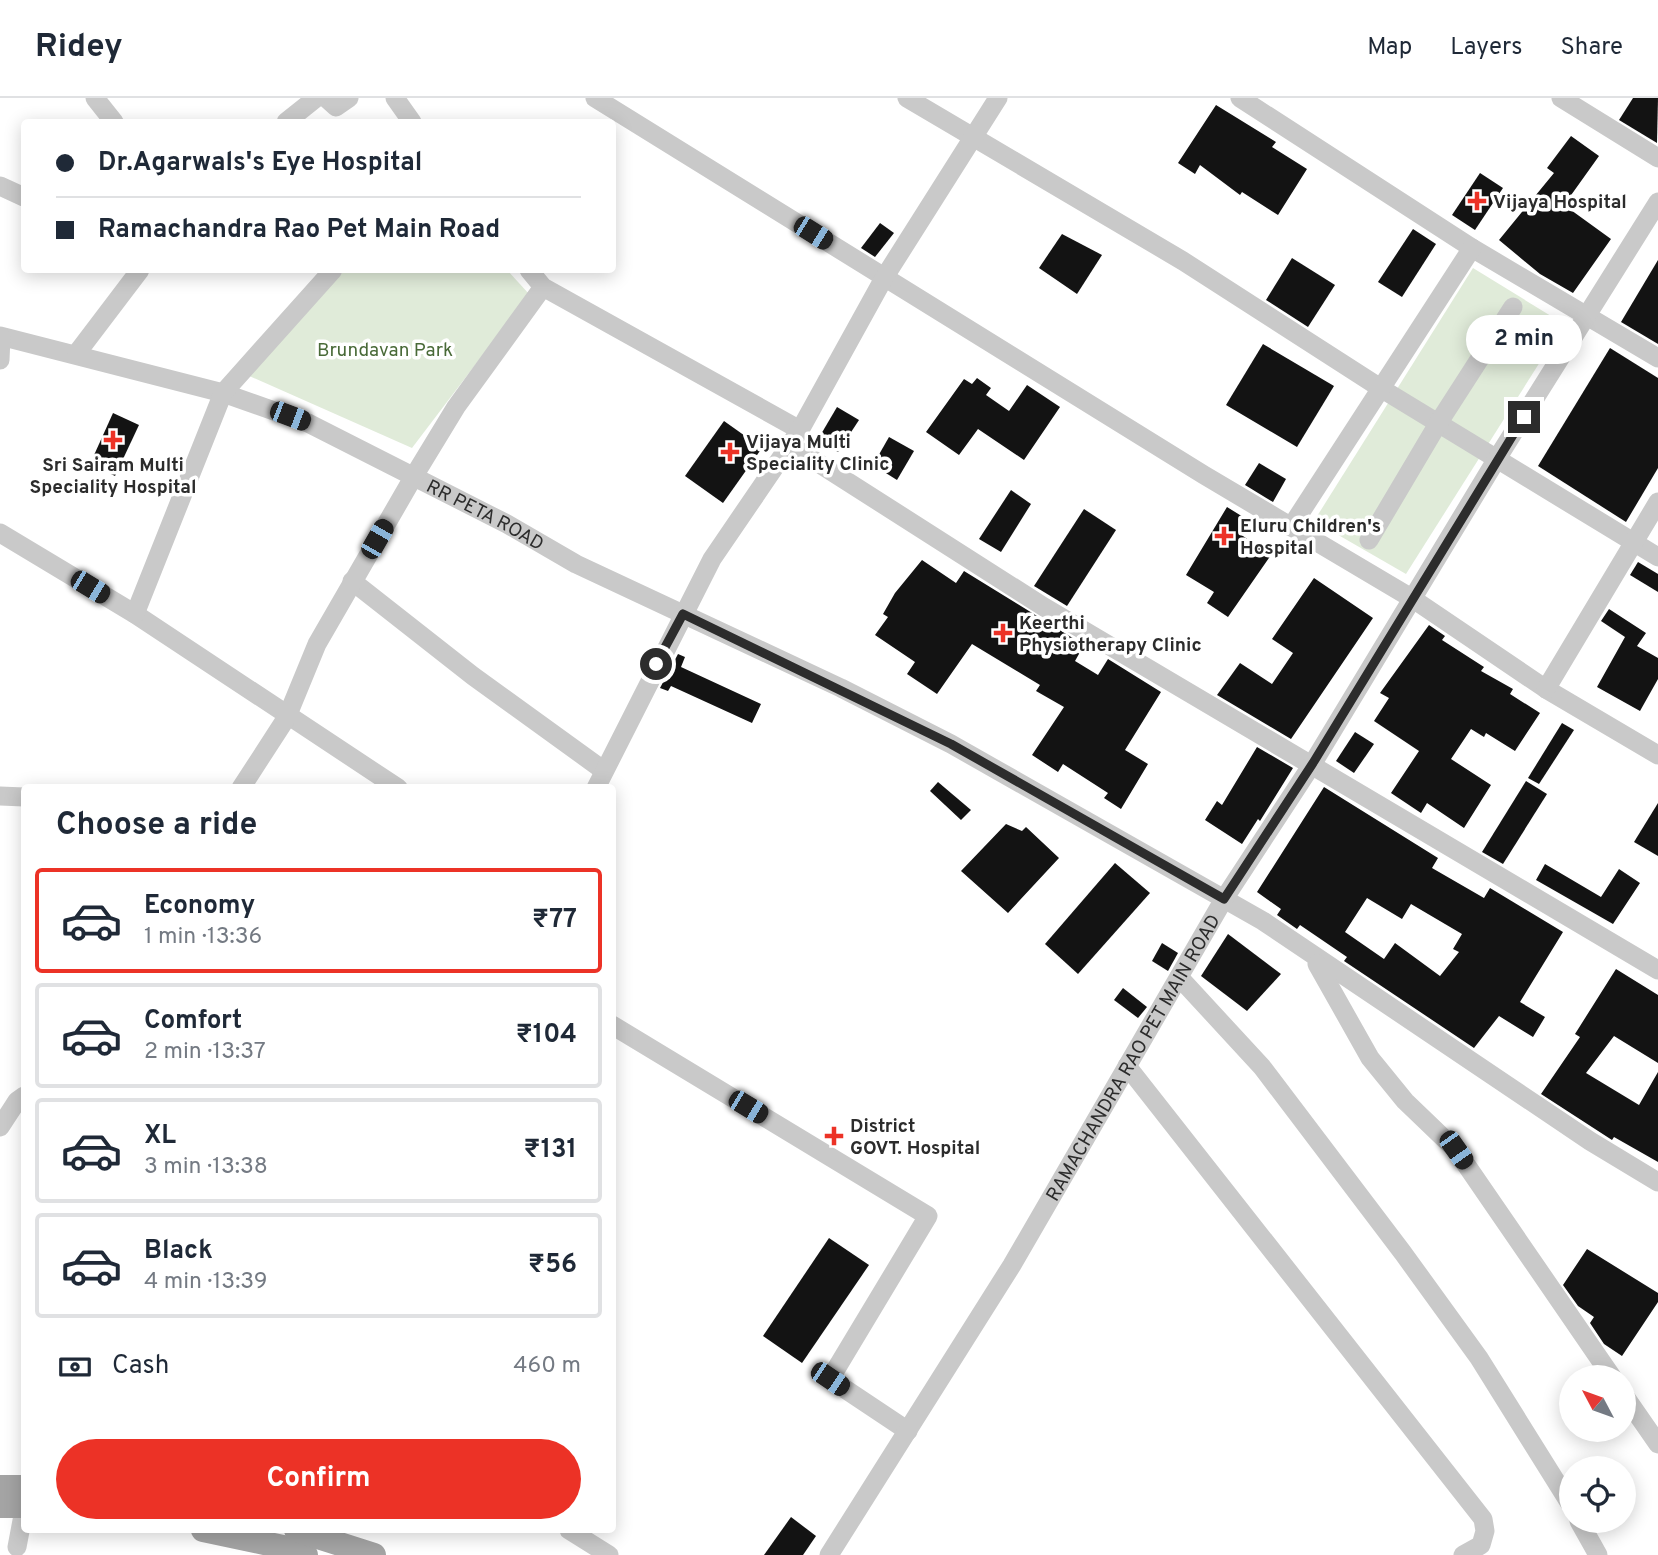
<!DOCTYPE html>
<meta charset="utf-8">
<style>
body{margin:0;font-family:Overpass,sans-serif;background:#f2f2f3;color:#1f2937;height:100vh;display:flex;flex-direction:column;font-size:26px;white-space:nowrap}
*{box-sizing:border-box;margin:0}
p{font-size:23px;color:#747a83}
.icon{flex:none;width:38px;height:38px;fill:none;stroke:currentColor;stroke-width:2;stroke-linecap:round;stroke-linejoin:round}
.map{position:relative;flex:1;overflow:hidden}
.drawer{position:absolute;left:21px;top:686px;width:595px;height:749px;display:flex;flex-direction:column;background:#fff;border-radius:7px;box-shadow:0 4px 18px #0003}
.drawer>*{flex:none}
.guide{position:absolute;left:21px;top:21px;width:595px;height:154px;border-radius:7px;box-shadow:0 4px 18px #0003;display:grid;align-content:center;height:154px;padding:0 35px;background:#fff}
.needle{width:46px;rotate:311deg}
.fabs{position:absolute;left:1559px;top:1267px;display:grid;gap:14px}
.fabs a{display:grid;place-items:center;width:77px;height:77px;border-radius:50%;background:#fff;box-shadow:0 4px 18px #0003;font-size:35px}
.end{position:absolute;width:32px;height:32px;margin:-16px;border:9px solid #2c2c2c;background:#fff;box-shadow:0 0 0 4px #fff}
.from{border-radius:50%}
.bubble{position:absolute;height:49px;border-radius:24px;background:#fff;box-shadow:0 4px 18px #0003;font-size:23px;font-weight:700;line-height:49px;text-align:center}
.car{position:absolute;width:21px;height:42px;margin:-21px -10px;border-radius:9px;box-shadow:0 0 5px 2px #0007;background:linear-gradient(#222 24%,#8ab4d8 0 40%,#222 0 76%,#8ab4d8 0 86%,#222 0)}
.guide b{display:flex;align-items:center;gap:24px;height:66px;font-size:26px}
.guide b+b{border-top:2px solid #e0e1e3}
.guide i{width:18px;height:18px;background:#1f2937}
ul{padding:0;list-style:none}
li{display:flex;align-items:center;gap:21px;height:105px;margin:0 14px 10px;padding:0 21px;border:4px solid #e0e1e3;border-radius:7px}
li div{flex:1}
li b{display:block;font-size:26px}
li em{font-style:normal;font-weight:700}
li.selected{border-color:#ec3226}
li>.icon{width:63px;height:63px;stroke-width:1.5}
h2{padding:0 35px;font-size:32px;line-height:84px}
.pay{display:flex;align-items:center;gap:18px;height:77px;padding:0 35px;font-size:26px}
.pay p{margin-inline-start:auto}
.button{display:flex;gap:14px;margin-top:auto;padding:14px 35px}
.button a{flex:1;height:80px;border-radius:42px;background:#ec3226;color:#fff;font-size:28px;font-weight:700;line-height:80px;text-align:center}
header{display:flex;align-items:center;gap:42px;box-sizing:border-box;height:98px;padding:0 35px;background:#fff;border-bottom:2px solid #e0e1e3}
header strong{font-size:33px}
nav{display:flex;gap:38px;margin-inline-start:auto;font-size:24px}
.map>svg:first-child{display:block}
</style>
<header>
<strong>Ridey</strong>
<nav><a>Map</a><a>Layers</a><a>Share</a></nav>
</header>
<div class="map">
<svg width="1658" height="1457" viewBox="0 0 1658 1457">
<rect width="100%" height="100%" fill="#fff"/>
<g fill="#e0ebd9">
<polygon points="1473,170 1564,226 1406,476 1314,423"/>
<polygon points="345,172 507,172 529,196 412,350 247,277"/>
</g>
<g fill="#131313" fill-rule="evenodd">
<polygon points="1633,0 1658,0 1657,45 1619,22"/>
<polygon points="1216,7 1276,44 1272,49 1307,71 1278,117 1242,94 1240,97 1200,67 1195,76 1178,65"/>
<polygon points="1571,38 1599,58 1564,107 1611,141 1573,195 1540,176 1499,142 1554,75 1547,70"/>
<polygon points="1480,75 1503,90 1475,132 1452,117"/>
<polygon points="880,125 894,135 875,159 861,150"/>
<polygon points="1413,131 1436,146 1402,199 1378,184"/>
<polygon points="1062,136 1102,157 1077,196 1039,170"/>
<polygon points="1292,160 1335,187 1308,229 1266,202"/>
<polygon points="1658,162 1658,246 1621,224"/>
<polygon points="1263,246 1334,288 1297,349 1226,307"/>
<polygon points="1610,250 1658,280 1658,370 1626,424 1538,368"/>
<polygon points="977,280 991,290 986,297 1009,313 1027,287 1060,309 1024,362 978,331 959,357 926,334 964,281 972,286"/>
<polygon points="837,309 859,322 838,354 817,343"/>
<polygon points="113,315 139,327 115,378 90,366"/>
<polygon points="724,323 762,350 723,405 685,378"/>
<polygon points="889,339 914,353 897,382 873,367"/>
<polygon points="1259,365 1286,381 1273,404 1245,387"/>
<polygon points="1011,392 1031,406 1001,454 979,441"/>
<polygon points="1227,409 1248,422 1240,436 1271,457 1228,519 1207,505 1214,494 1186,477"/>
<polygon points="1084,411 1116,432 1067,508 1034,488"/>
<polygon points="922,462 956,485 964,473 1084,547 1075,563 1098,577 1108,561 1161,594 1125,652 1148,666 1121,711 1104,700 1108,695 1063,666 1058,674 1032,657 1064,609 1036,593 1040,587 972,546 937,596 907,576 915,564 875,537 888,519 883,516 895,495"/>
<polygon points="1638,464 1658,476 1658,494 1630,477"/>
<polygon points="1314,480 1373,520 1291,641 1217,597 1240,565 1272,586 1293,555 1272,541"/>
<polygon points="1609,511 1646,535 1637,548 1658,560 1658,581 1640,613 1597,589 1625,539 1601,523"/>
<polygon points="1429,527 1445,538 1442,542 1484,569 1481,573 1513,591 1510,596 1540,615 1515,653 1486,635 1484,639 1471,631 1451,661 1491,687 1464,730 1427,705 1421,715 1391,695 1419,653 1374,623 1389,600 1380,595"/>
<polygon points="678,556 685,559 681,569 761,606 752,625 671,588 668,593 660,590"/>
<polygon points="1562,625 1574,632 1539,686 1528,680"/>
<polygon points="1355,634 1374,646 1354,675 1336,663"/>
<polygon points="1257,649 1293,670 1260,723 1258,721 1242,746 1205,722 1217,703 1222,707"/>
<polygon points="1526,683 1547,696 1503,766 1482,754"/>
<polygon points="938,684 971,712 961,722 930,693"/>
<path d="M1324,689L1438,760L1432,770L1484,800L1490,790L1563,834L1520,904L1545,919L1533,939L1499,918L1474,950L1344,863L1347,859L1300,827L1297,831L1277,817L1281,811L1257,794ZM1367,800L1402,821L1411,806L1462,836L1453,851L1459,854L1440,878L1395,845L1384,861L1345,834Z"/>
<polygon points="1658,705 1658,758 1634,744"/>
<polygon points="1006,726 1022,733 1026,729 1059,760 1008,815 961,773"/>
<polygon points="1115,765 1150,795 1078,876 1045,846"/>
<polygon points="1545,766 1601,799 1619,771 1640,785 1613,826 1536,782"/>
<polygon points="1228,836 1281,876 1247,913 1201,878"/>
<polygon points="1162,845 1178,855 1168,873 1152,863"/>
<polygon points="1616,871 1658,897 1658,965 1614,938 1586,975 1639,1007 1658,974 1658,1064 1614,1039 1612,1042 1541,996 1580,939 1575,936"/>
<polygon points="1123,890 1147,909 1138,920 1114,902"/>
<polygon points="829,1140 869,1167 802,1265 763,1238"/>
<polygon points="1587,1151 1658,1195 1658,1204 1622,1258 1604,1246 1590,1225 1594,1219 1578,1208 1563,1187"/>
<polygon points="791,1419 816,1438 803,1457 764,1457"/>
</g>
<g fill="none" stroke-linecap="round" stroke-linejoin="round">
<g stroke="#c9c9c9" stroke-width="19">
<polyline points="95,0 114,24"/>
<polyline points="326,0 336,9 349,0"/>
<polyline points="395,0 412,24"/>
<polyline points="595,0 1204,377 1413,501 1546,591 1658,657"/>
<polyline points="907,0 1183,163 1382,291 1658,459"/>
<polyline points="1240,0 1472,150 1658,260"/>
<polyline points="1561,0 1658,60"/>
<polyline points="286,24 316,0"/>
<polyline points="0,88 24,99"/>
<polyline points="529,172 543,189 800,332"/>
<path id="s1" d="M0,238L223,295L308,325L507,426L576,466L841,590L951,646L1263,823L1590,1043L1658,1084"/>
<polyline points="77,255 140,172"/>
<polyline points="0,262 1,239"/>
<polyline points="790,347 1044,509 1658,872"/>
<polyline points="1291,429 1472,150"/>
<polyline points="0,435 135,516 398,690"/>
<polyline points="1369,442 1439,324 1513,209"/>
<polyline points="352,483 473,578 603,672"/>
<polyline points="135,516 223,295 333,172"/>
<polyline points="1546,591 1658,404"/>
<polyline points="241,690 287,619 317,546 414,378 456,309 543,189"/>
<polyline points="596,690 712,461 800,332 884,180 998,0"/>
<polyline points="0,698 24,699"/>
<polyline points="1317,866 1370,960 1405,1003 1456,1052 1612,1279"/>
<polyline points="1179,879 1262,969 1403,1155 1479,1260 1572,1409"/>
<polyline points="612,927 928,1118 830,1281 908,1333"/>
<polyline points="1127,968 1483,1421 1485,1433 1481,1447 1463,1457"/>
<polyline points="0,1029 17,1003 24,998"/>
<polyline points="1624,1297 1658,1346"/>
<polyline points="1579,1423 1598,1457"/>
<polyline points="569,1432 609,1457"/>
<polyline points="17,1449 24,1412"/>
<path id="s2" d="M829,1457L1012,1167L1224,801L1313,665L1498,359L1658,104"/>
</g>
<g stroke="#a4a4a4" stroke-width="24">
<polyline points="0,1389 24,1389"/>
<polyline points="0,1408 24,1408"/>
<polyline points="203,1432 283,1449 306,1457"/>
<polyline points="296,1432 374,1457"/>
</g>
</g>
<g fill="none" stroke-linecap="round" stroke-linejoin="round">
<polyline stroke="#2c2c2c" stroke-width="9" points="656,566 683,516 951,646 1224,801 1313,665 1524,319"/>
</g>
<g fill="#ec3226" stroke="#fff" stroke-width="2.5">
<path d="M1473.5 92.5h7v7h7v7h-7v7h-7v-7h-7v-7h7z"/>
<path d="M109.5 331.5h7v7h7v7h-7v7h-7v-7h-7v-7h7z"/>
<path d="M726.5 343.5h7v7h7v7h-7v7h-7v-7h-7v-7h7z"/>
<path d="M1220.5 427.5h7v7h7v7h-7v7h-7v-7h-7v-7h7z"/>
<path d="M999.5 524.5h7v7h7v7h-7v7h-7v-7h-7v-7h7z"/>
<path d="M830.5 1027.5h7v7h7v7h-7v7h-7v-7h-7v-7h7z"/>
</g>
<g text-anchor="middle" stroke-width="7" stroke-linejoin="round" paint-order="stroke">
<g font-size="19" font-weight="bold" fill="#2c2c2c" stroke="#fff" text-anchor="start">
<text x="1493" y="110">Vijaya Hospital</text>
<text x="746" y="350">Vijaya Multi<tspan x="746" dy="22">Speciality Clinic</tspan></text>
<text x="113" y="373" text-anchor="middle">Sri Sairam Multi<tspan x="113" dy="22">Speciality Hospital</tspan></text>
<text x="1240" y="434">Eluru Children's<tspan x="1240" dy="22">Hospital</tspan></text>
<text x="1019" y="531">Keerthi<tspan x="1019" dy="22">Physiotherapy Clinic</tspan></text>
<text x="850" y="1034">District<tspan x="850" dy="22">GOVT. Hospital</tspan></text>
</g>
<g font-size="19" fill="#496a38" stroke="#fff">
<text x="385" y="258">Brundavan Park</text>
</g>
<g font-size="19" fill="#2c2c2c" stroke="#fff">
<text dy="7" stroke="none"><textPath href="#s1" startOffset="520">RR PETA ROAD</textPath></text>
<text dy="7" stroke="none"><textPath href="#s2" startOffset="583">RAMACHANDRA RAO PET MAIN ROAD</textPath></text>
</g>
</g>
</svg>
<div class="fabs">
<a><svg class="needle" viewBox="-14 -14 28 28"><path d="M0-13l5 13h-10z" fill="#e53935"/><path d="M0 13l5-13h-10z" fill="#747a83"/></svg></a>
<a><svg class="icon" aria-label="locate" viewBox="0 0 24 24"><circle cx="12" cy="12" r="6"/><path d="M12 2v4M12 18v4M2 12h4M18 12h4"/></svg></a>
</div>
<i class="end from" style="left:656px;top:566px"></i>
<i class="end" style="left:1524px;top:319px"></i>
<div class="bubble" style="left:1466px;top:217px;width:116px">2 min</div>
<i class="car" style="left:813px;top:135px;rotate:122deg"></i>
<i class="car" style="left:290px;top:318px;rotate:111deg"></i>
<i class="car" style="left:377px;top:441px;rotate:30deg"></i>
<i class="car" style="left:90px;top:489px;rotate:121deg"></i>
<i class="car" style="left:748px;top:1009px;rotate:121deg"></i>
<i class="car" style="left:1456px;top:1052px;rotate:145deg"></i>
<i class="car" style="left:830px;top:1281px;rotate:124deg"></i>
<div class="guide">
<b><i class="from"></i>Dr.Agarwals's Eye Hospital</b>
<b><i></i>Ramachandra Rao Pet Main Road</b>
</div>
<section class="drawer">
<h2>Choose a ride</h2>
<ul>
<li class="selected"><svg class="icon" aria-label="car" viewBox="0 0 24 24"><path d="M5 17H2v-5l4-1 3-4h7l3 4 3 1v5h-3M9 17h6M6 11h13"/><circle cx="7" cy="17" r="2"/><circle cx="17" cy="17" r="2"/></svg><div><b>Economy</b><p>1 min · 13:36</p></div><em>₹77</em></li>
<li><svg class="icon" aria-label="car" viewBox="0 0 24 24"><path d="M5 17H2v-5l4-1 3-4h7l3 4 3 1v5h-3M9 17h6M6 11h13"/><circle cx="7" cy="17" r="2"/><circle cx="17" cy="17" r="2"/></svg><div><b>Comfort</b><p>2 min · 13:37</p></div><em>₹104</em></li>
<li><svg class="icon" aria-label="car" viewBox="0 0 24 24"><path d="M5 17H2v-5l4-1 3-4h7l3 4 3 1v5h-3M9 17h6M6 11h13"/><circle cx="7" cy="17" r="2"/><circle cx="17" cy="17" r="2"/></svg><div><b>XL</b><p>3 min · 13:38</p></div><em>₹131</em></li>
<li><svg class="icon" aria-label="car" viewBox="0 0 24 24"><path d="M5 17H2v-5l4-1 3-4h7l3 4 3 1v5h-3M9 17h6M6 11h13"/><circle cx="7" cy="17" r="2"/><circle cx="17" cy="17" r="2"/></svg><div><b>Black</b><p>4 min · 13:39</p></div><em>₹56</em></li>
</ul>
<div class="pay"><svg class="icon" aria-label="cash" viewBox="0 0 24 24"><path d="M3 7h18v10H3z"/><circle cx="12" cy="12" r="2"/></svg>Cash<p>460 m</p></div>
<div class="button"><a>Confirm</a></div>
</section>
</div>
